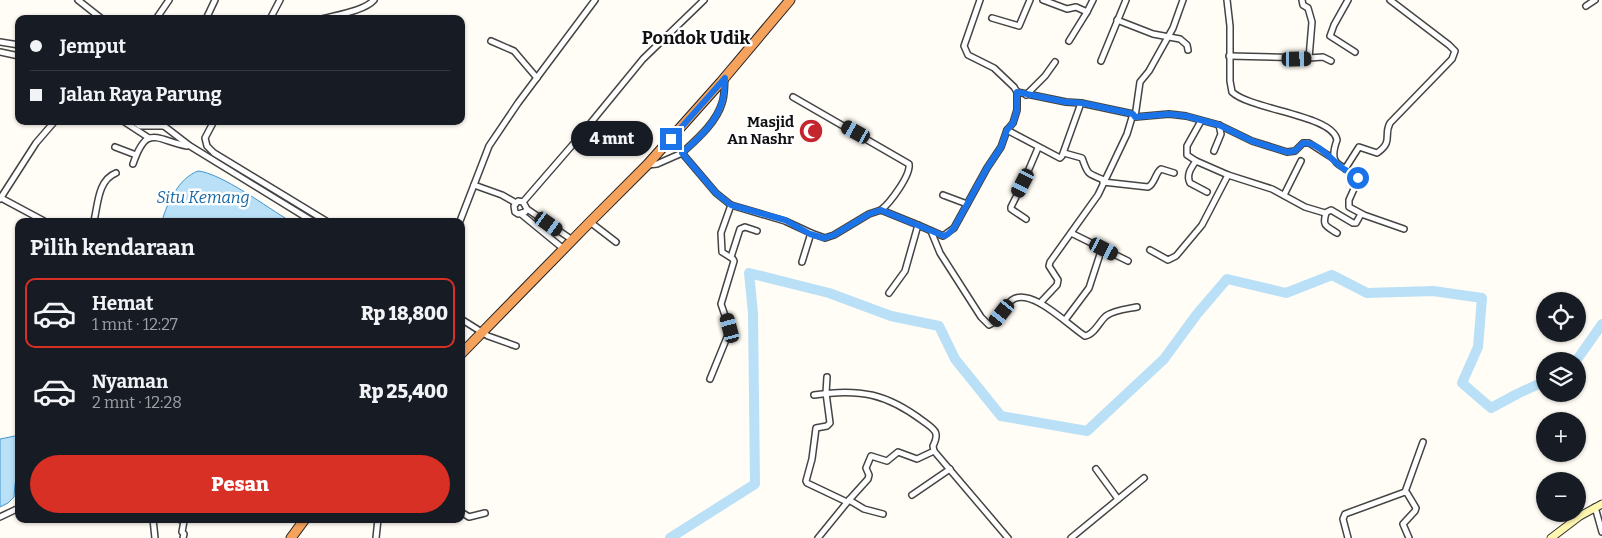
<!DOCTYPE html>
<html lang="id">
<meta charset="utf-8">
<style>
body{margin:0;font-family:Bitter,serif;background:#242831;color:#f1f3f6;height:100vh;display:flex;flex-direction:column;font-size:19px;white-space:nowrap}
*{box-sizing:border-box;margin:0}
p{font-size:16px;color:#9ea1a6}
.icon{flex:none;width:28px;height:28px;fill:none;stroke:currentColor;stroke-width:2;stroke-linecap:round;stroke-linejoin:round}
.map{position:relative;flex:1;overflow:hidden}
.drawer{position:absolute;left:15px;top:218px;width:450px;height:305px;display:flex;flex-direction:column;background:#171b24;border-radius:10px;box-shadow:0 1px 4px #0004}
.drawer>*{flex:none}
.hud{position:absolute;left:15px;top:15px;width:450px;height:110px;border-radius:10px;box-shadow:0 1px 4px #0004;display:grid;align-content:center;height:110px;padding:0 15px;background:#171b24}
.tools{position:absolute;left:1536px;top:292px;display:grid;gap:10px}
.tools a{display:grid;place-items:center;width:50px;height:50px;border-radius:50%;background:#171b24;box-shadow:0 1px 4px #0004;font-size:25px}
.end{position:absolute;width:22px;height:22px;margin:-11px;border:6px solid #1a73e8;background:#fff;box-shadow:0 0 0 2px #fff}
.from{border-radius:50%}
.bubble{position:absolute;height:35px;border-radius:18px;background:#171b24;box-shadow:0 1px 4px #0004;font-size:16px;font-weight:800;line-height:35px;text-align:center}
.car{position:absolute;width:15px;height:30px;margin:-15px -8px;border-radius:6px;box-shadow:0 0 4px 1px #0007;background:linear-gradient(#222 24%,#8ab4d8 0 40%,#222 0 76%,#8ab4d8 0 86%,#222 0)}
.hud b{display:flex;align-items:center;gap:18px;height:48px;font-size:19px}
.hud b+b{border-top:1px solid #363941}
.hud i{width:12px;height:12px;background:#f1f3f6}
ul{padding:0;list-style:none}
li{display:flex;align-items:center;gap:15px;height:70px;margin:0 10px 8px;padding:0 5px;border:2px solid transparent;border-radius:10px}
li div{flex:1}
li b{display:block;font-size:19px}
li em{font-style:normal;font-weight:800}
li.current{border-color:#d93025}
li>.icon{width:45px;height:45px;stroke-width:1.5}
h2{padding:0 15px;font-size:22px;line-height:60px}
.button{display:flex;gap:10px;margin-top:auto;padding:10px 15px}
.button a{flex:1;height:58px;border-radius:30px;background:#d93025;color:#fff;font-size:20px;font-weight:800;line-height:58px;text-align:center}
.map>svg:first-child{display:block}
</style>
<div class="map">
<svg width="1602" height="538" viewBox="0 0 1602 538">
<rect width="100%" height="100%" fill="#fffdf5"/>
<g fill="#b9e0f7" stroke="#3f96cf">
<path d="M198,171C221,173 268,208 290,221H162C167,203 179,178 198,171Z"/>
<polygon points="19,434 19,475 15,484 14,497 8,503 0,507 0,439 15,436"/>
</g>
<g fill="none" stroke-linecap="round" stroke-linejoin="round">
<g stroke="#b9e0f7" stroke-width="10">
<polyline points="1576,361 1602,324"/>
<polyline points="670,538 755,484 753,313 749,273 829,293 891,316 939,326 955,359 1001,416 1087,431 1164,359 1197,314 1227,279 1286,293 1332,275 1367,293 1433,291 1482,298 1478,347 1462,383 1491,408 1517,394 1545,381"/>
</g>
<g stroke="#444" stroke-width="8">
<g id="street">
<polyline points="78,0 102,19"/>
<polyline points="1043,0 1067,9 1076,7 1087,12 1093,0"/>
<path d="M1227,0L1230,26V81L1232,92C1251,110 1333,115 1337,140C1325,173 1350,162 1358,180L1349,200V207L1364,215L1404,229"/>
<polyline points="1302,0 1303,5 1308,8 1312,22 1309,58 1323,57 1331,61"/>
<polyline points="1348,0 1334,25 1330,36 1355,52"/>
<polyline points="1586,6 1595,0"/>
<polyline points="992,18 1019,26 1030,0"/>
<polyline points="156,19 169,0"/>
<polyline points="206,19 215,0"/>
<polyline points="270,19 280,0"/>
<path d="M322,19C336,15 364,11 374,0"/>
<polyline points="1117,20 1153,34 1180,39 1187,45 1188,50"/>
<polyline points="491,41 514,51 537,78"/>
<polyline points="1069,41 1087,12"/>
<polyline points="0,42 19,45"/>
<polyline points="0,52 19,56"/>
<polyline points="1229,56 1309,58"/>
<polyline points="1101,61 1126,0"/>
<polyline points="1017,92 1066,102 1081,103"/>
<polyline points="1026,95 1045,76 1055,62"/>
<path d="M793,97L909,164C911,175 890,203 881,210"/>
<polyline points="1135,117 1140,82 1149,71 1173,28 1183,0"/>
<polyline points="123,121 149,138"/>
<polyline points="133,121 140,126 164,126"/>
<polyline points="161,121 164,126 190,146 312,221"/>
<polyline points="214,121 205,138 207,146 214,153 326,221"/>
<path d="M1201,121L1187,146V155L1196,161C1191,168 1186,175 1190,183L1207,192"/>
<polyline points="1007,130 1060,158 1062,156 1081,103 1133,114"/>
<polyline points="115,147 136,155"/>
<polyline points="1214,151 1221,134 1219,125"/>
<path d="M682,153C697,139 716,123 722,103C725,95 724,86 725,78"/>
<path d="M1064,153L1082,158C1088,174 1086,173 1104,180"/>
<polyline points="1196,161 1228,175 1272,189 1305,207 1325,213 1331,210 1353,223 1356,223 1361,214"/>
<path d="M133,164C147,123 156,140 187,146"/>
<polyline points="648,165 657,164 682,153 716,193 731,205 785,221 811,233 825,238 834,235 869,214 881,210 918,225"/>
<path d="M1345,169L1359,147L1377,153C1394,141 1383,136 1390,123L1452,59L1455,51L1449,45L1390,0"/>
<path d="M1103,182L1148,187C1155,184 1155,173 1161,169L1174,173"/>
<polyline points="474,185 502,195 516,203"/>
<polyline points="943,195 967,204"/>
<polyline points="1284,195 1301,161"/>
<polyline points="1,198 44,221"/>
<polyline points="0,199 36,143 55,121"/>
<polyline points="523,202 575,142 643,59 704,0"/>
<polyline points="527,209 525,212 518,214 515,212 514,206 518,201 523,202 527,209 568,237"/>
<path d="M1326,213C1322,226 1326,226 1337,233"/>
<polyline points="521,214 560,246"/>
<polyline points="1026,219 1011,209 1011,207 1023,183 1038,148"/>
<path d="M94,221C98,204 98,180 116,173"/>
<polyline points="460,221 489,146 518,103 595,0"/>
<polyline points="590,222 616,242"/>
<path d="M931,231L940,253L981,317L989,325C1000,321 1003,307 1012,300C1031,286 1070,327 1085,336C1094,335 1099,322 1106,316C1114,310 1127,309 1137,307"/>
<polyline points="1071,233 1128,261"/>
<polyline points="1150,250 1168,260 1176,256 1202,225 1228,175"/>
<polyline points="731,257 740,229 745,227 757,231"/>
<polyline points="802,262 811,233"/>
<polyline points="889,293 905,271 918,225 943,236 954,228 987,168 1001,147 1007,130 1013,123 1017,110 1017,92 1014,87 994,68 968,55 964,46 980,0"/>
<polyline points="1040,303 1057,285 1058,280 1049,266 1050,262 1098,195 1127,134 1133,114 1135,117 1169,114 1186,116 1219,125 1252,141 1287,152 1295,151 1303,143 1309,143 1334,159"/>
<polyline points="461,319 488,336 516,346"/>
<polyline points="1065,320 1089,288 1102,248"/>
<polyline points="827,377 826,393 830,423 827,426 816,428 812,459 806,481 807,483 847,502"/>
<polyline points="710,379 730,330 721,304 734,261 733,259 722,252 721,233 731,205"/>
<path d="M814,395C860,388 887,394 923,421C935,430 940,432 933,446L934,451L1008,538"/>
<polyline points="1096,469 1118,499"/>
<polyline points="1405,492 1423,442"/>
<polyline points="912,495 950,469"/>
<polyline points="849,500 864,509 883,514"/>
<polyline points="1595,507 1602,532"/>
<polyline points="461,512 469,517 485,513"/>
<polyline points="0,517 19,508"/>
<polyline points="153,519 155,538"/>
<polyline points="178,519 184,521 182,532 184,534 183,538"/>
<polyline points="376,538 378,519"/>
<polyline points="818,538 849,500 868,479 869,475 866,468 871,456 887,461 898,452 917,459 934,451"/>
<polyline points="1071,538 1144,478"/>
<polyline points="1348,538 1343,519 1345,514 1405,492 1407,493 1416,508 1415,511 1403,524 1409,538"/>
</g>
</g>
<g stroke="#333" stroke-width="9">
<polyline id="secondary" points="1551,538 1580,516 1602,504"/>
</g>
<g stroke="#222" stroke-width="11">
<g id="highway">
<polyline points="461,354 590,222 647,165 721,82 790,0"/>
<polyline points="291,538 305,519"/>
</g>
</g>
<use href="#street" stroke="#fff" stroke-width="5"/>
<use href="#secondary" stroke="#fff6b0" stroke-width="7"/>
<use href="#highway" stroke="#f5a25d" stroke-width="9"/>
</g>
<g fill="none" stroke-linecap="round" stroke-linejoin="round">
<path stroke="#1a73e8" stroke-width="6" d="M671,139L725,78C724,86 725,95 722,102C716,123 698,139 682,153L716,193L731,205L785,220L810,234L824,238L834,235L869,214L881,210L939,234L944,236L948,234L954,228L987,168L1001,147L1007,130L1013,123L1017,110V92L1066,102L1082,103L1133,114L1135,117L1169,114L1186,116L1219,125L1252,141L1287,152L1295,151L1303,143C1319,142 1332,161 1344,169C1349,172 1354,173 1358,178"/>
</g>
<defs>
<g id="mosque-disc" transform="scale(1.25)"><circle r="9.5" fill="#c4262e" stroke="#fff"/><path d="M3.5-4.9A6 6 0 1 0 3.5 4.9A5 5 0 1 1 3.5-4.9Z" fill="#fff"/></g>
</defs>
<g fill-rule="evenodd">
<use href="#mosque-disc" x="811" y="131"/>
</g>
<g text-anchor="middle" stroke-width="5" stroke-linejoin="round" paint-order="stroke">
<g font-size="15" font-weight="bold" fill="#111" stroke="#fff" text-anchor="end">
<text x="794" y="127">Masjid<tspan x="794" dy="17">An Nashr</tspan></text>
</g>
<g font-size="16" font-style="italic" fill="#1768a6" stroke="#fff">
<text x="203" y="203">Situ Kemang</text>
</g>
<g font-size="18" font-weight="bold" fill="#111" stroke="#fff">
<text x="696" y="44">Pondok Udik</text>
</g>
</g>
</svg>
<div class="tools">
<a><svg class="icon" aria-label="locate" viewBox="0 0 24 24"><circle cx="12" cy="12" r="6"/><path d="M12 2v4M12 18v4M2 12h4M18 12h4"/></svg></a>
<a><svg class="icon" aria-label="layers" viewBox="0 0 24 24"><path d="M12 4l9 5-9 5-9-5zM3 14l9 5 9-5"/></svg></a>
<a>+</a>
<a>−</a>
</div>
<i class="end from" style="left:1358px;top:178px"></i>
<i class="end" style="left:671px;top:139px"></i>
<div class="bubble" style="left:571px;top:121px;width:82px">4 mnt</div>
<i class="car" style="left:1297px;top:59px;rotate:89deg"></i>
<i class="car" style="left:856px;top:132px;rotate:299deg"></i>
<i class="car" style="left:1023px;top:183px;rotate:207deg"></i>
<i class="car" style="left:549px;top:224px;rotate:125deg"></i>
<i class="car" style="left:1104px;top:249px;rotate:117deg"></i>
<i class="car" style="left:1002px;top:313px;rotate:218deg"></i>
<i class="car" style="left:730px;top:328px;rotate:345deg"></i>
<div class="hud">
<b><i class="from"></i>Jemput</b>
<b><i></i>Jalan Raya Parung</b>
</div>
<section class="drawer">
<h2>Pilih kendaraan</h2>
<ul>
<li class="current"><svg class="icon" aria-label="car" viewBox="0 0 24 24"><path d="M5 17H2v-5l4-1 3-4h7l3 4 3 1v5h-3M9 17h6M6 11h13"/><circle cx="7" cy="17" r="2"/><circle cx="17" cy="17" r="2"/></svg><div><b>Hemat</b><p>1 mnt · 12:27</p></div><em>Rp 18,800</em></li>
<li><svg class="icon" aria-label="car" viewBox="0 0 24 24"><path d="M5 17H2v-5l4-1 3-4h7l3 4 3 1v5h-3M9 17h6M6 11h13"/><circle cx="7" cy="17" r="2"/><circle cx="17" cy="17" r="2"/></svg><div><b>Nyaman</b><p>2 mnt · 12:28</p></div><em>Rp 25,400</em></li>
</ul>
<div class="button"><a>Pesan</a></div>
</section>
</div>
